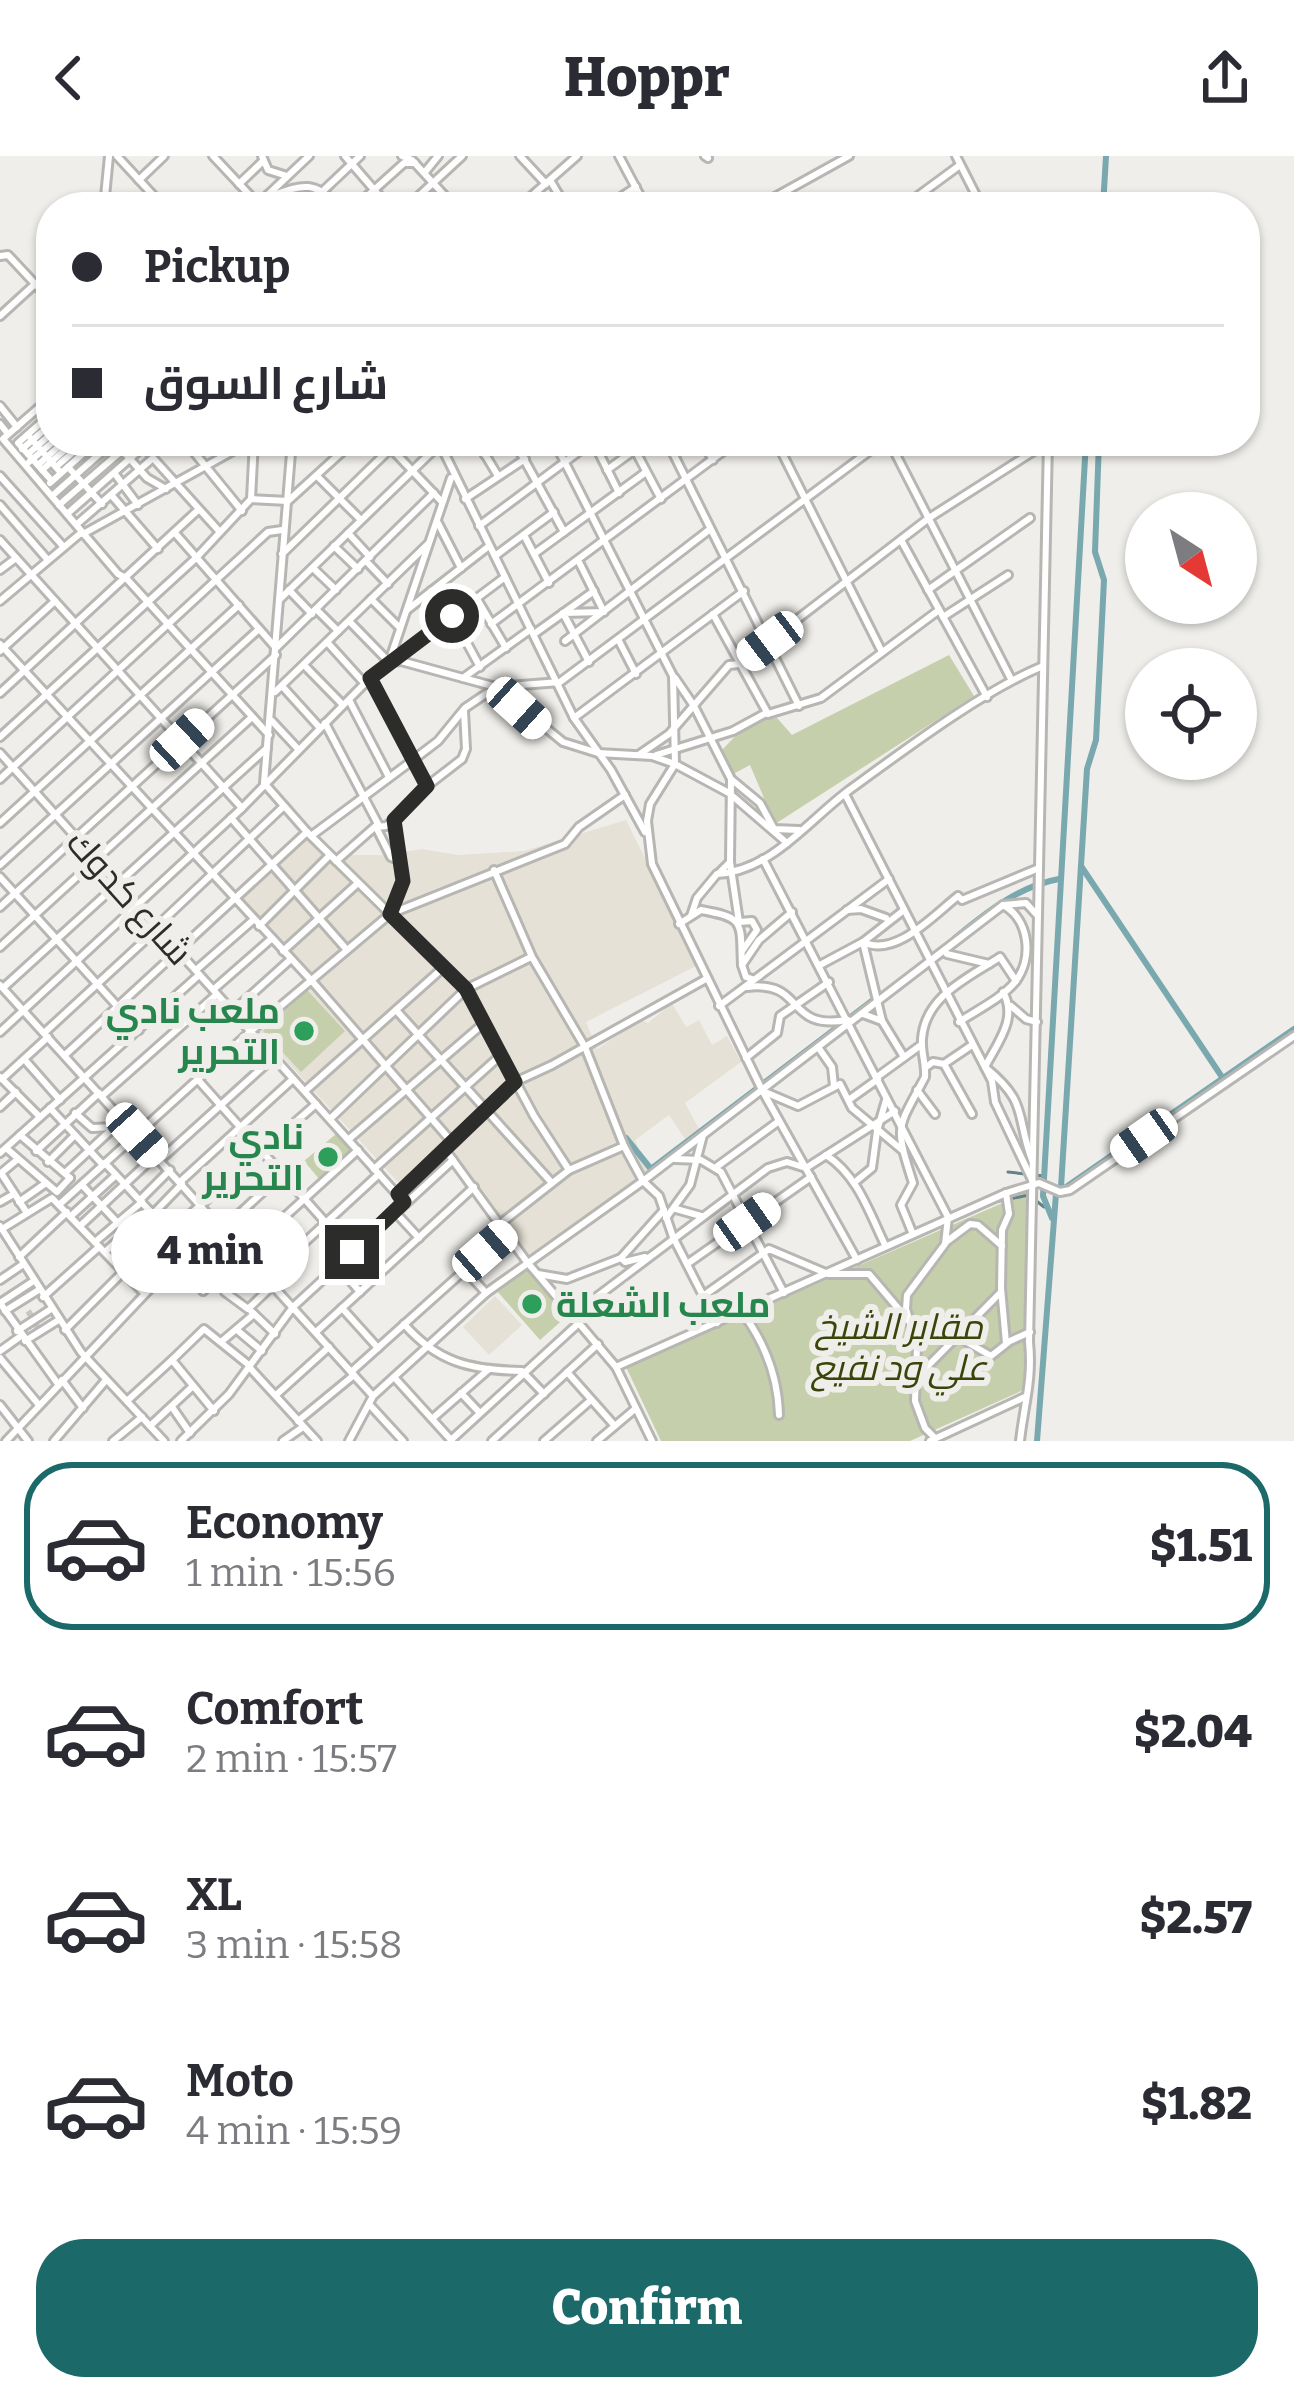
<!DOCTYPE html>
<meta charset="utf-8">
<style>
body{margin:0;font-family:Bitter,Cairo,serif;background:#f7f7f7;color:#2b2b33;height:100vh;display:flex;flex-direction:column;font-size:45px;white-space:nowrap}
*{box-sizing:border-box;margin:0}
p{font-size:39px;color:#7c7c81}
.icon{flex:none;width:66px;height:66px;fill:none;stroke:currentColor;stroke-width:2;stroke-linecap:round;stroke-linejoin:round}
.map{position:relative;height:1285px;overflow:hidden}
.drawer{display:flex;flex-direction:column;background:#fff;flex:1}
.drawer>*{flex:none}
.top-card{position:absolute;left:36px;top:36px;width:1224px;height:264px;border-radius:48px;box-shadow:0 3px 9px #0004;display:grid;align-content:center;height:264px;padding:0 36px;background:#fff}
.needle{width:78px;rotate:144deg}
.controls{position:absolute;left:1125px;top:336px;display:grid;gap:24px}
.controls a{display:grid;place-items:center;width:132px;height:132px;border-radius:50%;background:#fff;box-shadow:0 3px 9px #0004;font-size:60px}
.end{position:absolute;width:54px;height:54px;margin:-27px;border:15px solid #2c2c2a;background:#fff;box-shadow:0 0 0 6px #fff}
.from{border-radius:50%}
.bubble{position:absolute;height:84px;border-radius:42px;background:#fff;box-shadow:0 3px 9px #0004;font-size:39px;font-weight:800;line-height:84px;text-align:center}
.car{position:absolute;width:36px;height:72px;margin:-36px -18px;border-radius:15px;box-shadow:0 0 9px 3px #0007;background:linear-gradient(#fff 24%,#345 0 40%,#fff 0 76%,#345 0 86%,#fff 0)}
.top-card b{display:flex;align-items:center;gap:42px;height:114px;font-size:45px}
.top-card b+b{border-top:3px solid #e1e1e2}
.top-card i{width:30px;height:30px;background:#2b2b33}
ul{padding:21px 0 0;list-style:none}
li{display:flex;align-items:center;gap:36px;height:168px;margin:0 24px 18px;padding:0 12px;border:6px solid transparent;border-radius:48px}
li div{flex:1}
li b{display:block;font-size:45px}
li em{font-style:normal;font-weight:800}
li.on{border-color:#1b6969}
li>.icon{width:108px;height:108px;stroke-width:1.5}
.button{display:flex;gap:24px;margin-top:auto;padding:24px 36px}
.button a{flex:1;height:138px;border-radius:48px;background:#1b6969;color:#fff;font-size:48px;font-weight:800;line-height:138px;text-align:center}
header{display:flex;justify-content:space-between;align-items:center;height:156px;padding:0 36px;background:#fff;font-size:54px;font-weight:800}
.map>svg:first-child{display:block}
</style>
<header><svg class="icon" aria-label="back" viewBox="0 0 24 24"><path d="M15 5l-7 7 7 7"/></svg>Hoppr<svg class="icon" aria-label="share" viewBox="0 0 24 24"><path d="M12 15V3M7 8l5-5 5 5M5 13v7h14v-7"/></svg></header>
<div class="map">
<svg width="1294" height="1285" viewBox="0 0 1294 1285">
<rect width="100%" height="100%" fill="#efeeea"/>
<g fill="#e6e1d6">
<polygon points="626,664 698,809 586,866 597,893 641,864 648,867 672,847 686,871 699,864 712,889 727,880 741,906 685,947 699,973 685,983 669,959 635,984 648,1016 527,1103 450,992 407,1036 257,873 313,824 232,740 304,672 336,699 382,699 422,693 458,699 524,695"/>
<polygon points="495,1140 522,1169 489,1199 463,1171"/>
</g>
<g fill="#c5cfac">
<polygon points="949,499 974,540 775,668 750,609 733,618 720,596 751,564 777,562 792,579"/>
<polygon points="307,834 345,875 301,916 263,875"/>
<polygon points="336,978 352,996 320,1024 304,1005"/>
<polygon points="1028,1036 1030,1231 910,1285 661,1285 626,1211"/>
<polygon points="524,1111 567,1160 540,1184 497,1135"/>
</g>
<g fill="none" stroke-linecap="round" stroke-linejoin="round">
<g stroke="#628387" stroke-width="3">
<polyline points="1008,1016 1044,1020"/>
<polyline points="999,1045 1029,1039 1044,1051"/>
</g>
<g stroke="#79a8af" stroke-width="6">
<polyline points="1103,51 1106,0"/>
<polyline points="1081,710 1222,921"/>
<path d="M955,782C985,757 1019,730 1059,723"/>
<polyline points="626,982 651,1013 877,841"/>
<polyline points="1061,1031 1087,613 1096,584 1104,424 1095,396 1099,285"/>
<polyline points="1052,1062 1043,1040 1086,285"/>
<polyline points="1037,1285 1056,1038 1294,873"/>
</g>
<g stroke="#c8c7c4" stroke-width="6" stroke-dasharray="6 3" stroke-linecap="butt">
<polyline points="28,1155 32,1161"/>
<polyline points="36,1168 38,1172"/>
</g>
<g stroke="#b7b6b2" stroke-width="12">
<g id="minor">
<polyline points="117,0 164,51"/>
<polyline points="213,0 258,48"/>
<polyline points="262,0 268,14 287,20"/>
<polyline points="345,0 389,51"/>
<polyline points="402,0 412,4 455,51"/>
<polyline points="520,0 546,28"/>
<polyline points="619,0 646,51"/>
<polyline points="705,0 708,2"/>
<polyline points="956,0 982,51"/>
<polyline points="425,16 438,0"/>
<polyline points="139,24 164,0"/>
<polyline points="550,24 566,51"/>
<polyline points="239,28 262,6"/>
<path d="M268,41C302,29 314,23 339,51"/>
<polyline points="104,51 109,0"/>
<polyline points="255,51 309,0"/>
<polyline points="306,51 360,0"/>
<polyline points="355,51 404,7 415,7"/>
<polyline points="407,51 462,0"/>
<polyline points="519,51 577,0"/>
<polyline points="606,51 636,31"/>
<polyline points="757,51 849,0"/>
<polyline points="903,51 960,9"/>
<polyline points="0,100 8,99 51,145"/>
<polyline points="0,160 35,128"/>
<polyline points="0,250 17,271"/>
<polyline points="51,258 18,287 52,325"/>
<polyline points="0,268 8,278"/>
<polyline points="28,279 61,317"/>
<polyline points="4,282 51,241"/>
<polyline points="3,283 118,418 126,422 269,579"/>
<polyline points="114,285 147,322 166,333"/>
<polyline points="185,285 242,355"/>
<polyline points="292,285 264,627 307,676 466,833 534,960 569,1014 500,1068"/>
<polyline points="335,285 344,294"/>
<polyline points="384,285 442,346"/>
<polyline points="477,285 498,320"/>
<polyline points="514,285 564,376"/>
<polyline points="667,285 799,550"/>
<polyline points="702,285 713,304"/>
<polyline points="776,285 882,496"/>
<polyline points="889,285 1011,523"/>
<polyline points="440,288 574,562 611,614 645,676"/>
<polyline points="22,293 51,268"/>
<polyline points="635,294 661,343"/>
<polyline points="147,295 159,285"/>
<polyline points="195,296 207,285"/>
<polyline points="28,298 51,278"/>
<polyline points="485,299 504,285"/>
<polyline points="29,306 54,285"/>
<polyline points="38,309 65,285"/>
<polyline points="57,310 86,285"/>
<polyline points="68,311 102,348"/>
<polyline points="42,314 75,285"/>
<polyline points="607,314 647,285"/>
<polyline points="115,318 138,349"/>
<polyline points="0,320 62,389"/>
<polyline points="317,320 361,364"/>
<polyline points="50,327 97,285"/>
<polyline points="52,340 114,285"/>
<polyline points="113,341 158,393"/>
<polyline points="251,343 254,285"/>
<polyline points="465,343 525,303"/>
<polyline points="0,349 47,403"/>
<polyline points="59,349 133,285"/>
<polyline points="67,358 143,291"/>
<polyline points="438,367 461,412"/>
<polyline points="77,368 153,302 219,375"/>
<polyline points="479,370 593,285 619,337"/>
<polyline points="175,377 276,492 434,337"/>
<polyline points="348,377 370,401"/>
<polyline points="83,378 251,285"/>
<polyline points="524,379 549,427"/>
<polyline points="0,384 242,652"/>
<polyline points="901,384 987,541"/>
<polyline points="334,390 358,413"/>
<polyline points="282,398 391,292"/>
<polyline points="534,398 646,316"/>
<polyline points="495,400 554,356"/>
<polyline points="366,405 388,428"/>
<polyline points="579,406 604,456 563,457 589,506"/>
<polyline points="313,412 336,434"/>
<polyline points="0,414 16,402"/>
<polyline points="289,434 312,458"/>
<polyline points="928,434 1030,362"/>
<polyline points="431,435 448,463"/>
<polyline points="371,443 400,472"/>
<polyline points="477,443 506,492"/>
<polyline points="279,444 443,285"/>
<polyline points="0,445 82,376"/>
<polyline points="316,453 338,475"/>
<polyline points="407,454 489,390"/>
<polyline points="713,458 768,558 821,542 939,454"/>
<polyline points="453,461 480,511"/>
<polyline points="943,461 1008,419"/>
<polyline points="349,465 389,506 401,505 496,531 563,586 598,597 652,600 675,608 673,520 554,285"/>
<polyline points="491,468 737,285"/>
<polyline points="534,478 594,435"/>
<polyline points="565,485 709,374"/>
<polyline points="619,485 636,518"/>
<polyline points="327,486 365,528"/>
<polyline points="0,488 311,824 451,985"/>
<polyline points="0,495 55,445"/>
<polyline points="390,503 451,322"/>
<polyline points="304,509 343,549"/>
<polyline points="370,522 427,630"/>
<polyline points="463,522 531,473"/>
<polyline points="675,522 694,550 731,623"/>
<polyline points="282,530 320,572"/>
<polyline points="275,536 428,388"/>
<polyline points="0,537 198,354"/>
<polyline points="349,544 389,621"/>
<polyline points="574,562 744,435"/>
<polyline points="272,565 298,593"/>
<polyline points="325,567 378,668 336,705"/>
<polyline points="0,581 196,402 251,343 288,345 354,285"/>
<polyline points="0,597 404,1046"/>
<polyline points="640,598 669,578 729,509 739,508 929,362 1048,286"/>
<polyline points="656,599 733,575 766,557"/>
<polyline points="0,623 268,376 282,374"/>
<polyline points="845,638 992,925 995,946 1033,1026"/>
<polyline points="231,662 347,794"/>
<polyline points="0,667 239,449"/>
<polyline points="311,680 413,604 438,585 465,552 496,531 560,526 883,285"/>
<polyline points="787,687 729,637 675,608 650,648 647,665 652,708 762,934 857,1104"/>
<polyline points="763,703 948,1061 945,1088 907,1139 906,1153 917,1190 915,1245 925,1272 935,1282"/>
<polyline points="398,704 391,701 376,671 386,670 399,661 427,630 462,603 466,593 464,555"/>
<polyline points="730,706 739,766 752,765 757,774 742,795"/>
<polyline points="0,709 259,473"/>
<polyline points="720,716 730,706 731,623 760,647 774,673 799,674"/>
<polyline points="0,721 139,874"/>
<polyline points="0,751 276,499"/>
<polyline points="847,754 861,753 886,762"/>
<polyline points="390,758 403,725 394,664"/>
<path d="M691,760L697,742L717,718C771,715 808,665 848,635C903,595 982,535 1043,510"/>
<path d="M679,768L701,754C746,762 740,766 742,809"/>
<polyline points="259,770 330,699"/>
<polyline points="156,771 284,650"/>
<polyline points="0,791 252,561"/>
<polyline points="283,795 358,727"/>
<polyline points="947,798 989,808"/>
<polyline points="820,809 863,786 904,754"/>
<polyline points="196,814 252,765"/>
<polyline points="752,823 746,821 742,809 759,784 792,756"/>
<polyline points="0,829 372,1239"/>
<path d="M747,831C807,824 783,875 848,864"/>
<polyline points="3,832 267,592"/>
<polyline points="214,833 271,783"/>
<path d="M1003,836C1018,862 998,886 985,911C1029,947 1015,958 1032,1004"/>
<polyline points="719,850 889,723"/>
<polyline points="1011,850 1026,863 1037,866"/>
<polyline points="396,854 552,1027"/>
<polyline points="232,856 291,803"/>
<polyline points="863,858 882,865 904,901"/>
<path d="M882,865L863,786C895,802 934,759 958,740L962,744L1039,712"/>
<path d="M959,866C977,854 1002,842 1015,826C1034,802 1029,763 1003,749"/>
<polyline points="0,876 242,652 370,522 505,421"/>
<polyline points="44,877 156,774"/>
<polyline points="818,891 832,911 834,930"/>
<polyline points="65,899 307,676"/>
<polyline points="746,902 777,877 780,860 829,826"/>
<polyline points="24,903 60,944"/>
<polyline points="944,908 972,958"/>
<polyline points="926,911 933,906 944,908 972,889"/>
<polyline points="0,921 40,961"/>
<polyline points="877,921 921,889"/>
<polyline points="2,923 48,881"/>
<polyline points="199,925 352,1096"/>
<polyline points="917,934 935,958"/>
<polyline points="305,935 444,811"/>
<polyline points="765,936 798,950 840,928 852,952 902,994"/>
<polyline points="102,940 216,839"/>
<polyline points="850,943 878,923"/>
<polyline points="0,951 16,936"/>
<polyline points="50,952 103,1009"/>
<polyline points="75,957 92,972 114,971"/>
<polyline points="330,963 466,833 531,801"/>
<polyline points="20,979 70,1022"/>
<polyline points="349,983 484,867"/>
<polyline points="6,992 57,1036 70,1022"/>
<polyline points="444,992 527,1106 616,1211 652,1285"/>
<polyline points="36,995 99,937"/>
<polyline points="0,997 199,819"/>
<path d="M826,999C858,1020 869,1056 885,1089"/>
<polyline points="675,1003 701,1004 721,1016 784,1137"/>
<polyline points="160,1004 275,900"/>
<polyline points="48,1006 75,979"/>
<polyline points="105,1007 186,1094"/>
<polyline points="715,1012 779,965"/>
<polyline points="374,1013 501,899"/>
<polyline points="569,1014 624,990"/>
<polyline points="1,1017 27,1057"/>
<polyline points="65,1017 123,963"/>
<polyline points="0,1018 18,1003"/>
<polyline points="180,1026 293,923"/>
<polyline points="855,1026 872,1012 877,975 886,944"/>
<polyline points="82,1029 164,1116"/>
<polyline points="1006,1037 1009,1058 1002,1074 1001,1132 1006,1187"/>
<polyline points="398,1038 515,926 552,909 706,823"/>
<polyline points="140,1044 170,1014"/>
<polyline points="0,1046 14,1038"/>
<polyline points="19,1046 46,1027"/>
<polyline points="60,1048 251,875 390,758 565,688 579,671 625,639"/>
<polyline points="676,1053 701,1060"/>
<polyline points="395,1056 419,1082"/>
<polyline points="153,1058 182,1028"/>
<polyline points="71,1060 116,1019"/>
<polyline points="666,1062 690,1029 703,979"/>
<polyline points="0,1070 81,1196 164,1285"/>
<polyline points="80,1070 156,999"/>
<polyline points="2,1073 52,1042 144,1137"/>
<polyline points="223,1073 282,1018"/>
<polyline points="170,1076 316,948"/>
<path d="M912,1076L901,1049L913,1027C894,967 897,974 925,921C926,908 921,896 922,883C925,840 968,822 1000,801L1016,825"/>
<polyline points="95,1086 142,1046"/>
<polyline points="946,1086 970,1068 978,1069 1002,1090"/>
<polyline points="105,1096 150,1055"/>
<polyline points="19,1101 67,1056"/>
<polyline points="621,1102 625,1106 645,1101"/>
<polyline points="687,1108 811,1021"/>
<polyline points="338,1110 360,1136"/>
<polyline points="120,1112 165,1071"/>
<polyline points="464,1113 486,1137"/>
<polyline points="538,1118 567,1123 621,1102 664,1054"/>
<polyline points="267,1121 379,1018"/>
<polyline points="0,1124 22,1109"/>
<polyline points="133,1126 175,1082"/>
<polyline points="203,1135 358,994"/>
<polyline points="225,1136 248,1153 273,1129"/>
<polyline points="703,1140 769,1093 828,1118 869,1118 914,1171 930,1178 960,1182 991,1200 1010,1185 1030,1176"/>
<polyline points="43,1141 99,1091"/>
<polyline points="0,1147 58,1228"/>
<polyline points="0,1147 32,1126"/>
<polyline points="342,1152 378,1192"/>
<polyline points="5,1155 37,1135"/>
<polyline points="251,1155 275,1178"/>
<path d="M742,1156C765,1187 778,1220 779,1259"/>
<polyline points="574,1158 768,1012 787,1006 806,1012 895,955"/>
<polyline points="717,1167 673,1081 659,1040 643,1025 1003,749 1026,747 1037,759"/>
<path d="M404,1168C438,1207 471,1214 522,1215L544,1238"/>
<polyline points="65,1174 123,1116"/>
<polyline points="237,1174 262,1195"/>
<polyline points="17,1175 51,1153"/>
<polyline points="316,1176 474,1031"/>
<polyline points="25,1185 57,1165"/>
<polyline points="221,1186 254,1158"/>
<polyline points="0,1195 21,1180"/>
<polyline points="0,1202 39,1249"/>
<polyline points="172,1204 204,1173 250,1210"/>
<polyline points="616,1211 1006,1037 1039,1027 1060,1036 1070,1034 1294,880"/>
<polyline points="250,1212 317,1285"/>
<polyline points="351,1216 505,1078"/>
<polyline points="567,1216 614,1269"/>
<polyline points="394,1221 452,1285"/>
<polyline points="915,1223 1001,1136"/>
<polyline points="62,1224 83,1252"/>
<polyline points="461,1237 479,1256"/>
<polyline points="276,1239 329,1191"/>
<polyline points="127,1245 172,1204 214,1255"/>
<polyline points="369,1248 403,1285"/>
<polyline points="0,1249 28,1285"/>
<polyline points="172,1251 190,1277"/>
<polyline points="433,1262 489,1213"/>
<polyline points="298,1265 354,1219"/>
<polyline points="150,1270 193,1230"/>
<polyline points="451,1284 580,1166"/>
<polyline points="6,1285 215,1064"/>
<polyline points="54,1285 106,1224"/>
<polyline points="113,1285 142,1261"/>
<polyline points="181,1285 229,1238 293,1151 453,1004"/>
<polyline points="283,1285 303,1271"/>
<polyline points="349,1285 373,1240 486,1137 643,1025 624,990 585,891 532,801 494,714"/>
<polyline points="492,1285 598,1188"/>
<polyline points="544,1285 591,1244"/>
<polyline points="597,1285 635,1253"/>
<polyline points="930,1285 1025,1241"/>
<path d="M1020,1285C1024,1249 1033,1223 1029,1186L1048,285"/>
</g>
</g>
<use href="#minor" stroke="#fff" stroke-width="6"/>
</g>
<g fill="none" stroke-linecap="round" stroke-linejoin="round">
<polyline stroke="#2c2c2a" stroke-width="15" points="352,1096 404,1046 398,1038 515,926 466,833 390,758 403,725 394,664 427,630 370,522 452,460"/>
</g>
<g fill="#2e9e5b" stroke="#efeeea" stroke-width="4.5">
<circle cx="304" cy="875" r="12"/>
<circle cx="328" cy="1001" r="12"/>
<circle cx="532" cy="1148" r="12"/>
</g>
<g text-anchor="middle" stroke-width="12" stroke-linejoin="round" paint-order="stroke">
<g font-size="36" fill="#2c2c2a" stroke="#efeeea">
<text transform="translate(130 741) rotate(48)" y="13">شارع كدوك</text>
</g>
<g font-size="36" font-weight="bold" fill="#27864d" stroke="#efeeea" text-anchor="end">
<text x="280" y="867">ملعب نادي<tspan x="280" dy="41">التحرير</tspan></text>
<text x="304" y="993">نادي<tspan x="304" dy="41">التحرير</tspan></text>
<text x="556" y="1161" text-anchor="start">ملعب الشعلة</text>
</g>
<g font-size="36" font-style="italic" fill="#394509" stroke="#efeeea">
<text x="899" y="1183">مقابر الشيخ<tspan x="899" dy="41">علي ود نفيع</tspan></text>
</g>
</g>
</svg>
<div class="controls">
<a><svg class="needle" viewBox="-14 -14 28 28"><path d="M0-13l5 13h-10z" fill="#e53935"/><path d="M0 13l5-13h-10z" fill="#7c7c81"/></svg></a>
<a><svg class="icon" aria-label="locate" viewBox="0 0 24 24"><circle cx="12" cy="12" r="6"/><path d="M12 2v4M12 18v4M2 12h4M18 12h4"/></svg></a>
</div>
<i class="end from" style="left:452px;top:460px"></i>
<i class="end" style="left:352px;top:1096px"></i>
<div class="bubble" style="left:111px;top:1053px;width:198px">4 min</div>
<i class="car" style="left:770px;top:485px;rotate:233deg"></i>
<i class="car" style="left:519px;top:552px;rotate:132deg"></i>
<i class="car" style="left:182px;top:584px;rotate:47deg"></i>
<i class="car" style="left:137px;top:979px;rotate:138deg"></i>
<i class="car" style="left:1144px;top:982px;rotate:235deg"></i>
<i class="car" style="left:747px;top:1066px;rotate:55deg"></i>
<i class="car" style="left:485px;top:1095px;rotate:49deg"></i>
<div class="top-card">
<b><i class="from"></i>Pickup</b>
<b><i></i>شارع السوق</b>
</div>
</div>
<section class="drawer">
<ul>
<li class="on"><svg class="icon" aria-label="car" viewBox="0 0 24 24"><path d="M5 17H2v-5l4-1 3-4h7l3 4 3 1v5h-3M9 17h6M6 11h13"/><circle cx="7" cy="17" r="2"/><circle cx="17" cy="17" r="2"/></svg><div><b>Economy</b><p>1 min · 15:56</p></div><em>$1.51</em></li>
<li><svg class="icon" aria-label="car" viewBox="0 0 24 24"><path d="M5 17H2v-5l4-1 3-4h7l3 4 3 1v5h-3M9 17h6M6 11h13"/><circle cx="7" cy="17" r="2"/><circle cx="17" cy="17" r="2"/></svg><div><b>Comfort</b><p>2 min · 15:57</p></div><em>$2.04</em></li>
<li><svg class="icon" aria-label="car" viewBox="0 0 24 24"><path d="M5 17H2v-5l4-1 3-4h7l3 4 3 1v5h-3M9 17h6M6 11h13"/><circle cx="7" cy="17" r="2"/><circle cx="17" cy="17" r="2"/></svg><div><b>XL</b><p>3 min · 15:58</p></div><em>$2.57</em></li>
<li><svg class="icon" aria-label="car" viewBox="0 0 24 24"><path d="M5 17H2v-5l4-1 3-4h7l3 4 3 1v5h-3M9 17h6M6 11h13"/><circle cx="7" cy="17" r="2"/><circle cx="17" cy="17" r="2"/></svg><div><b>Moto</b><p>4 min · 15:59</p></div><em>$1.82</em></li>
</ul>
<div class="button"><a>Confirm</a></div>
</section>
